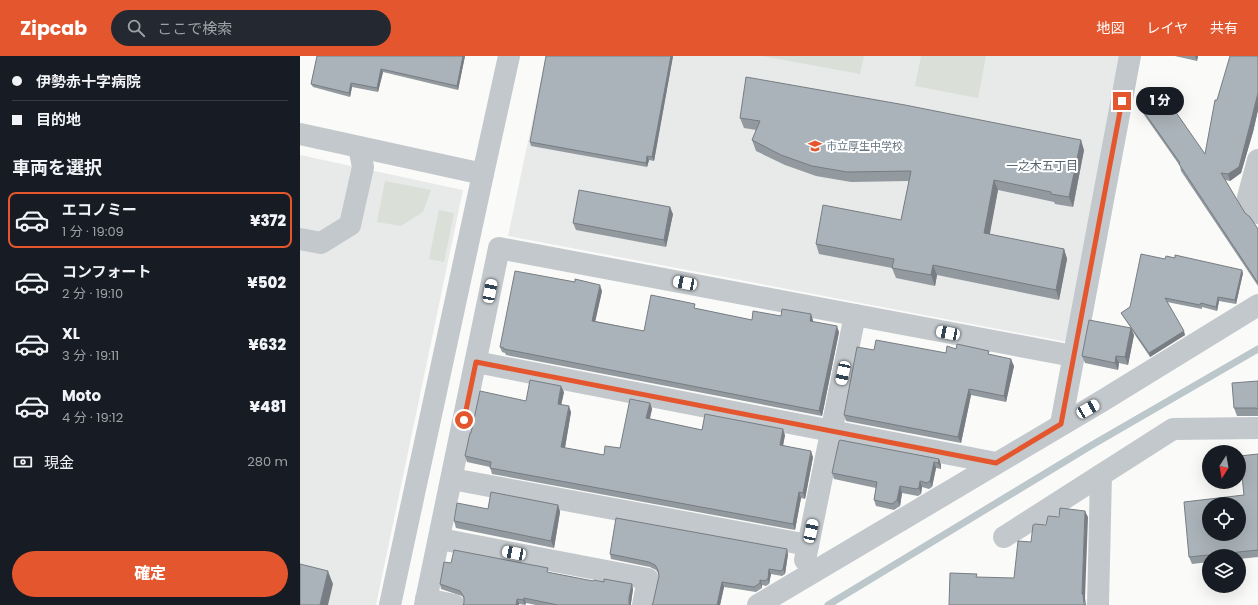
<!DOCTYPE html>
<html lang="ja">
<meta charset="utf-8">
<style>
body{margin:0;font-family:Poppins,"Noto Sans JP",sans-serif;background:#242831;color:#f1f3f6;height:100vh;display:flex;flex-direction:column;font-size:15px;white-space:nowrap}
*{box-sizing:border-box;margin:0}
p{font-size:13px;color:#9ea1a6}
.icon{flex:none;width:22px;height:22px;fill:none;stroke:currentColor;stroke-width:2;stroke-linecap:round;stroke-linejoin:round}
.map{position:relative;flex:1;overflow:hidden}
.sheet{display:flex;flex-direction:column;background:#171b24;width:300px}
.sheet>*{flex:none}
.hud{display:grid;align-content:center;height:88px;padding:0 12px;background:#171b24}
.needle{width:26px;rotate:191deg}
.buttons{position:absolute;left:902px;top:389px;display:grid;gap:8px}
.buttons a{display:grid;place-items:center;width:44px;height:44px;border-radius:50%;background:#171b24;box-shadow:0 4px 16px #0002;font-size:20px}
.end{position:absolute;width:18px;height:18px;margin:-9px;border:5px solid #e4572e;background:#fff;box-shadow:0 0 0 2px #fff}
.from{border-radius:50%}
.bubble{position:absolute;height:28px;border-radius:14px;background:#171b24;box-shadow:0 4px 16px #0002;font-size:13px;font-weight:800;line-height:28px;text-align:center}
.car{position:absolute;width:12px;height:24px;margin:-12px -6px;border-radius:5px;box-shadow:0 0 3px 1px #0007;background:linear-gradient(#fff 24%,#345 0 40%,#fff 0 76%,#345 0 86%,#fff 0)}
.hud b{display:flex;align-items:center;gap:14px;height:38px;font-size:15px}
.hud b+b{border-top:1px solid #363941}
.hud i{width:10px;height:10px;background:#f1f3f6}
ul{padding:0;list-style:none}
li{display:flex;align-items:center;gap:12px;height:56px;margin:0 8px 6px;padding:0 4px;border:2px solid transparent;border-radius:8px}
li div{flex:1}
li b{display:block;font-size:15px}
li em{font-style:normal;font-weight:800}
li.selected{border-color:#e4572e}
li>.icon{width:36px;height:36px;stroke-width:1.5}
h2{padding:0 12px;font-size:18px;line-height:48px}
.pay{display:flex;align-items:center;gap:10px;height:44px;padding:0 12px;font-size:15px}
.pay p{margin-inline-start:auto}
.cta{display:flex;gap:8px;margin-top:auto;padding:8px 12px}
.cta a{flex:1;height:46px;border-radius:24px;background:#e4572e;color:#fff;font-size:16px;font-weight:800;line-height:46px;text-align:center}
header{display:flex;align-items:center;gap:24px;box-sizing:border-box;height:56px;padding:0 20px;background:#e4572e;color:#fff}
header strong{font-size:19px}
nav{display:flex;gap:22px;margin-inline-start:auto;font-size:14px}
.search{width:280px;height:36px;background:#242831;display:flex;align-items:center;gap:10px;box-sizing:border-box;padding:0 14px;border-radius:22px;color:#9ea1a6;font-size:15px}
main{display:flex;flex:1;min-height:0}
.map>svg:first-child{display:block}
</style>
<header>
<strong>Zipcab</strong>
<div class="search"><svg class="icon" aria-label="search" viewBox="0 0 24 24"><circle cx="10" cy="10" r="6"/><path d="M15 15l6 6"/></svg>ここで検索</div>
<nav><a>地図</a><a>レイヤ</a><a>共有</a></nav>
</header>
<main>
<section class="sheet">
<div class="hud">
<b><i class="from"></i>伊勢赤十字病院</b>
<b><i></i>目的地</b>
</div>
<h2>車両を選択</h2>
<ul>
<li class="selected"><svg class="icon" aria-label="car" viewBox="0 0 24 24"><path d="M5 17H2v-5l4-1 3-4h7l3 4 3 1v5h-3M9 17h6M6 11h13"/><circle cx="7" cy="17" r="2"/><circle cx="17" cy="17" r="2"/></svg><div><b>エコノミー</b><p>1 分 · 19:09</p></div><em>¥372</em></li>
<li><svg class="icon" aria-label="car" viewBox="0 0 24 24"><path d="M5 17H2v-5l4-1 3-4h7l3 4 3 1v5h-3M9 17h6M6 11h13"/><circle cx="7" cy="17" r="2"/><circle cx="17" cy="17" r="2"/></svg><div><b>コンフォート</b><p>2 分 · 19:10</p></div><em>¥502</em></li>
<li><svg class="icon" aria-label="car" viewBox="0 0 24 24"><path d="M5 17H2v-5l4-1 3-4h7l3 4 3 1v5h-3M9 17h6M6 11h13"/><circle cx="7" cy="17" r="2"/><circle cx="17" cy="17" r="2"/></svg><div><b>XL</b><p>3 分 · 19:11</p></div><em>¥632</em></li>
<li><svg class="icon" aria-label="car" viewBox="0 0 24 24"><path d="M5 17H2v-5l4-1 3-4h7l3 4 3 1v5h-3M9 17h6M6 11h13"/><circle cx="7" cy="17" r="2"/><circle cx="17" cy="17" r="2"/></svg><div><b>Moto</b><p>4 分 · 19:12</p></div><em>¥481</em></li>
</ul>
<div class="pay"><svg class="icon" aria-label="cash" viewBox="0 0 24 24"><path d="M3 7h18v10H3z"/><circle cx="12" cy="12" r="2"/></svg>現金<p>280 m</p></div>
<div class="cta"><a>確定</a></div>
</section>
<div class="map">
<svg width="958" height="549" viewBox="0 0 958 549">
<rect width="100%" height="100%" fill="#fafaf8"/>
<g fill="#e8e9e9">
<polygon points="246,0 820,0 767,286 208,180"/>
<polygon points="0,99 163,134 76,549 0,549"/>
</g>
<g fill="#dadfd7">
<polygon points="462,0 564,0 560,18"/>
<polygon points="621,0 686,0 678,42 615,30"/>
<polygon points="85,125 131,134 123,156 101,170 77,166"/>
<polygon points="139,154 154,157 144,206 129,203"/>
</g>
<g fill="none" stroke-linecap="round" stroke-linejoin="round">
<polyline stroke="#bbc7cb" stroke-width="7" points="528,549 792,389 958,293"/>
<g stroke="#c3c8cc" stroke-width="22">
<polyline points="0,78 183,118 209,0"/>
<polyline points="958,104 948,141 958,157"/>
<polyline points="0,183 21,187 50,169 63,111 59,91"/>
<polyline points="176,306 696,407"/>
<polyline points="761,368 830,0"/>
<polyline points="152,423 508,489"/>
<polyline points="704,481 873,373 958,372"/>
<polyline points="140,483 348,523 343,549"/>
<polyline points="505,504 555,259"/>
<polyline points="126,543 154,549"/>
<polyline points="90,549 183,118"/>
<polyline points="125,549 199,192 773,300"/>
<polyline points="458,549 802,345 958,249"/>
<polyline points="798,549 801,419"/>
</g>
</g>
<g fill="#929a9f">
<polygon points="17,0 165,0 158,34 83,16 78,36 52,31 50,41 13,31 11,28"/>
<polygon points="373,0 354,105 349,104 347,111 231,90 230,86"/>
<polygon points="875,0 898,0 897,5"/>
<polygon points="958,0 958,54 953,76 941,117 930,125 925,124 945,157 958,173 958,230 881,115 880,110 840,53 837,46 905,98 917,44"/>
<polygon points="440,62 784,94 773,151 755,148 754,146 698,134 689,179 764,193 767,203 759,244 637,219 635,230 596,222 592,212 519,198 516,188 601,164 609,125 551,126 516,120 485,109 456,95 452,84 456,74 444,72"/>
<polygon points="373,158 366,191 276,174 273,167"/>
<polygon points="865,203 943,217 936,248 919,245 917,255 902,251 902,253 867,246 885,279 850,301 831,273 834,279 828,309 819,307 818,314 785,307 782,300 831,272 821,257 830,251"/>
<polygon points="302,235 295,265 344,275 397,253 452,264 481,260 513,264 513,266 539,276 522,360 206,299 205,297 202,296 200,291"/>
<polygon points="656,293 691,299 714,310 706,346 671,339 661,387 546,365 544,359 574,294 646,297"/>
<polygon points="958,325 958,360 937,360 934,352"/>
<polygon points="264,336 261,349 271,356 265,392 304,399 320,392 350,347 352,353 350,363 402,374 485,379 483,389 513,401 505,443 501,442 495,474 192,418 190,411 167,406 165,400 171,377 226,345"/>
<polygon points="958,398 958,501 939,503 939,500 909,500 909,506 892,508 889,501 944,439"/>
<polygon points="639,403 641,409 641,413 636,412 632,431 629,433 622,431 621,438 618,440 602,437 600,450 594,454 576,450 574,444 576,432 534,423 532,417"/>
<polygon points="258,449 260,456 254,492 156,472 154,465 188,453"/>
<polygon points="310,498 488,498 485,518 482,520 471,518 469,528 466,530 462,529 462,532 456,536 424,531 420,549 352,549 353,547 359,520 358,517 356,514 350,511 311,503"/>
<polygon points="151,507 249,517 333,533 331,547 331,549 236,549 226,547 225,549 219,548 219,549 163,549 164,547 164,543 162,540 141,533 140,528"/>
</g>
<g fill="#777d82">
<polygon points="163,0 165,0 158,34 157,30"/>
<polygon points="371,0 373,0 354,105 352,101"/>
<polygon points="895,0 898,0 897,5"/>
<polygon points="81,13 83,16 78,36 77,32"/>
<polygon points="51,27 52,31 50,41 49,37"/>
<polygon points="958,37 958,54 953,76 941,117 930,125 928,118"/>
<polygon points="781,84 784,94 773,151 769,141"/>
<polygon points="347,100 349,104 347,111 346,107"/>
<polygon points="694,124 698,134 688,188 684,177"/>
<polygon points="370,151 373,158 366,191 364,184"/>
<polygon points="764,193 767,203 759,244 756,234"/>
<polygon points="633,209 637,219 635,230 631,219"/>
<polygon points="942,214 943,217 936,248 935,244"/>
<polygon points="300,229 302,235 294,271 292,265"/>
<polygon points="918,241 919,245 917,255 916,251"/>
<polygon points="511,258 513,264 512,271 510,265"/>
<polygon points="537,270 539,276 522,360 519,355"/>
<polygon points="831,272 834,279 828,309 825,301"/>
<polygon points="884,275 885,279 850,301 849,297"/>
<polygon points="816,300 819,307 818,314 815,307"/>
<polygon points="711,303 714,310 706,346 704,340"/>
<polygon points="261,330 264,336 260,354 258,348"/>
<polygon points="669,333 671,339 661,387 658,381"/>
<polygon points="350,347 352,353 348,368 346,362"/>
<polygon points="269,350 271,356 264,397 261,391"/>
<polygon points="483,373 485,379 482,395 480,389"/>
<polygon points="511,395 513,401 505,443 503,437"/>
<polygon points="639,403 641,409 641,413 638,407"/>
<polygon points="634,406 636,412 632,431 630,425"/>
<polygon points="620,425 622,431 621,438 619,432"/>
<polygon points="600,430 602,437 600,450 597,444"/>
<polygon points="499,436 501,442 495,474 493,468"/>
<polygon points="258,449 260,456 254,492 251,485"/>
<polygon points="785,455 788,461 785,542 786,549 785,549 782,538"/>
<polygon points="487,493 488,498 485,518 483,513"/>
<polygon points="469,513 471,518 469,528 468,523"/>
<polygon points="28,515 33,528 28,549 20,549"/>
<polygon points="460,524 462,529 462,532 460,527"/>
<polygon points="422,526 424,531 420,549 417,549"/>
<polygon points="332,528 333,533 331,547 331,549 330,549 329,542"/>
<polygon points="224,542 226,547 225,549 223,544"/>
<polygon points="217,543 219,548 219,549 216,549"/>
</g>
<g fill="#aab3b9" stroke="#777d82" fill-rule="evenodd">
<polygon points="17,0 163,0 157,30 81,13 77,32 51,27 49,37 11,28"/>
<polygon points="246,0 371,0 352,101 347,100 346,107 230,86"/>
<polygon points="930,0 958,0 958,37 950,69 939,111 928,118 921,117 945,157 950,161 958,173 958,227 879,108 880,107 837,46 859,32 905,98 915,44 917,44"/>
<polygon points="446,21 605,49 781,84 769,141 751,138 751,136 694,124 684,177 764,193 756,234 633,209 631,219 592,212 594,203 516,188 523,149 601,164 611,115 547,116 512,110 481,99 452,84 460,65 440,62"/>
<polygon points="279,134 370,151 364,184 273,167"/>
<polygon points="841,198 865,203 866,200 875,202 875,199 942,214 935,244 918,241 916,251 901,247 900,249 865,242 884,275 849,297 821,257 830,251"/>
<polygon points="215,215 275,226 275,223 300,229 292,265 344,275 351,239 395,248 394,252 452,264 453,255 481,260 482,253 511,258 510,265 537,270 519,355 204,293 204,292 200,291"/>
<polygon points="789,264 831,272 825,301 816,300 815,307 782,300"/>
<polygon points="576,284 646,297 647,290 656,293 657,288 689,295 688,298 711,303 704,340 669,333 658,381 544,359 557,291 574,294"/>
<polygon points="230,324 261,330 258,348 269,350 261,391 304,399 305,390 320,392 330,343 350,347 346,362 402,374 405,358 483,373 480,389 511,395 503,437 499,436 493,468 190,412 191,406 165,400 170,377 171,377 180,335 226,345"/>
<polygon points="958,325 958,353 956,352 934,352 932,327"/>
<polygon points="540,384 639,403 638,407 634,406 630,425 627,427 620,425 619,432 616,433 600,430 597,444 592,448 574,444 577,426 532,417 539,385"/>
<path d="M958,398V494L889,501L884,446L944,439L940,400ZM909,448H939V478H909Z"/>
<polygon points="191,436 258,449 251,485 154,465 157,447 188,453"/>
<polygon points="760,452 785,455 782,538 783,538 784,548 785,549 649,549 650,517 677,518 676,521 714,522 718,485 731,486 733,469 735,468 746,469 748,460 759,461"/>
<polygon points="316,462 487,493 483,513 481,515 469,513 468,523 464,525 460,524 460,527 454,531 422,526 417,549 352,549 353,547 359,520 358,514 355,509 349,506 310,498"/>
<polygon points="154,494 248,512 247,516 293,525 294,524 304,526 304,523 332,528 329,542 329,548 330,549 258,549 224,542 223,544 217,543 216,549 163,549 164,547 164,541 160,535 140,528 144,506 151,507"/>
<polygon points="0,508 28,515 20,549 0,549"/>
</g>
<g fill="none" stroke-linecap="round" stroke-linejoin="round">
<polyline stroke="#e4572e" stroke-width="5" points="164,364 176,306 696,407 761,368 822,45"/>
</g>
<defs>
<g id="school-bare" transform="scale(1.08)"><path d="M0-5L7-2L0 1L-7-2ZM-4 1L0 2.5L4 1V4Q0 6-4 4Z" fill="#e4572e" stroke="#fff" stroke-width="2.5" paint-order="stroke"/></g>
</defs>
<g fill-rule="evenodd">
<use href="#school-bare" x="515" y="90"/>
</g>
<g text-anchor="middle" stroke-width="4" stroke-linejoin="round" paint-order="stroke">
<g font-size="11" fill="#657683" stroke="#fff" text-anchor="start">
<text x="526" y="94">市立厚生中学校</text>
</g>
<g font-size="12" fill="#57646e" stroke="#fff">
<text x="742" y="114">一之木五丁目</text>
</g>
</g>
</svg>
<div class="buttons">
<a><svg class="needle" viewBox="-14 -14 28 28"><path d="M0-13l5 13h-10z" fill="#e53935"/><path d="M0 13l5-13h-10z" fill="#9ea1a6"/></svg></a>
<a><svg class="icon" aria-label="locate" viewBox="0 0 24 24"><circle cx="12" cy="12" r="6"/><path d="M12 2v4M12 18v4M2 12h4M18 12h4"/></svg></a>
<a><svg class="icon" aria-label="layers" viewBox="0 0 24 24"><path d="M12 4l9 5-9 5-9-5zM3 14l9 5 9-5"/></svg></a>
</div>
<i class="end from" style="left:164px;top:364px"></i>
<i class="end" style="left:822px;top:45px"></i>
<div class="bubble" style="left:836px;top:31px;width:48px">1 分</div>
<i class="car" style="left:385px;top:227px;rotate:281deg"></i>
<i class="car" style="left:190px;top:235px;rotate:11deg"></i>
<i class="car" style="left:648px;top:277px;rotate:281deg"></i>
<i class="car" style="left:543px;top:317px;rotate:192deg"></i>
<i class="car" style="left:788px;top:353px;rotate:60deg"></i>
<i class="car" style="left:511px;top:475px;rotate:12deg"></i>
<i class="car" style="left:214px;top:497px;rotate:281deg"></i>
</div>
</main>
